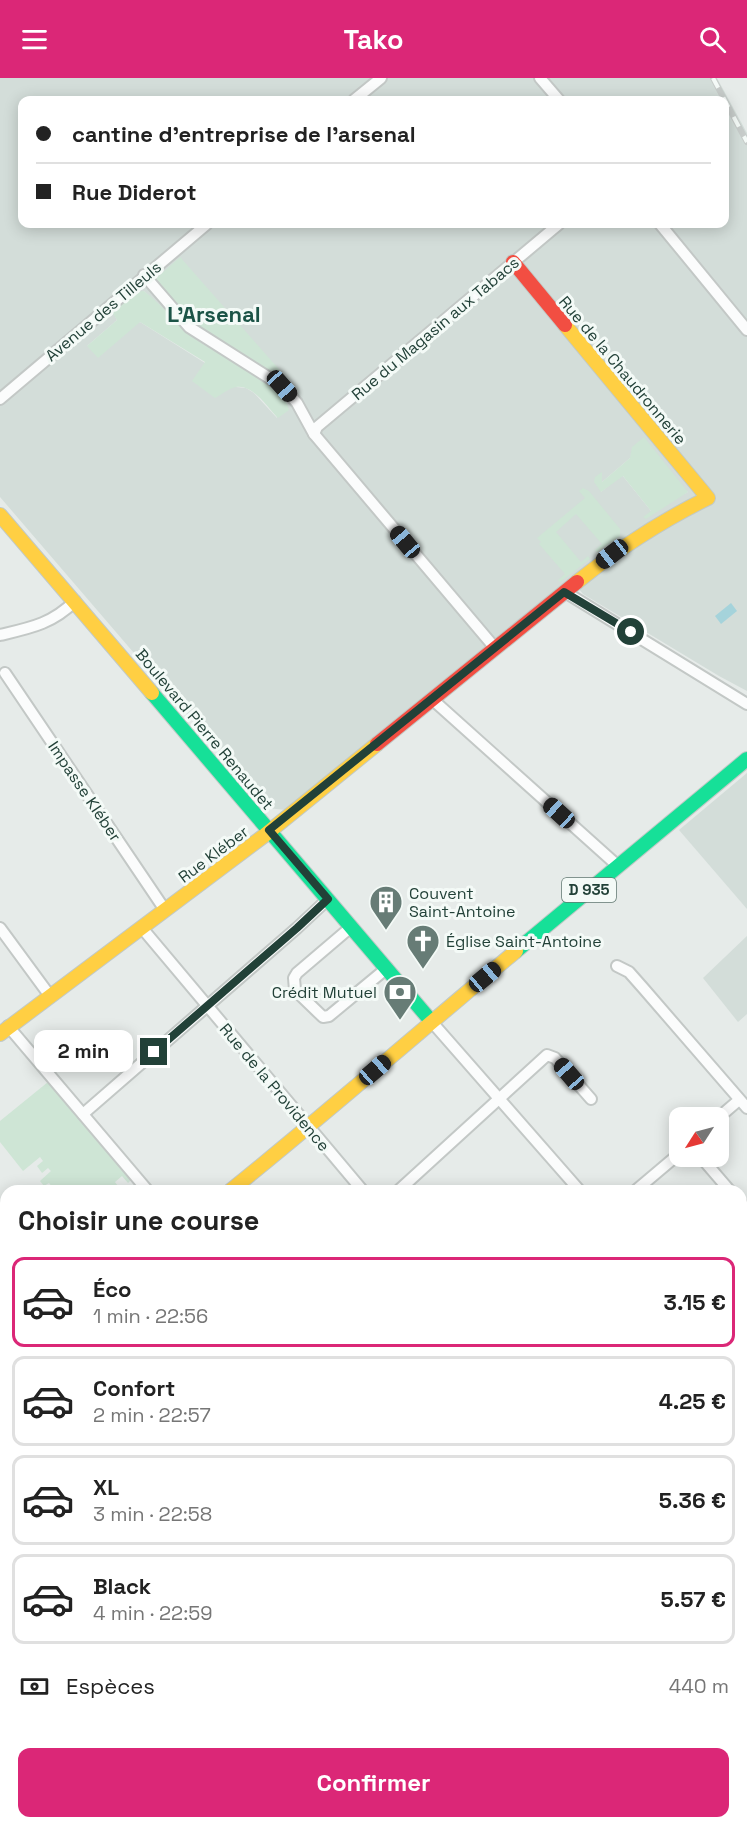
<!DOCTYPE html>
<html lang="fr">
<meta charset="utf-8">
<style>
body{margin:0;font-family:"Space Grotesk",sans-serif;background:#f2f2f2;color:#222;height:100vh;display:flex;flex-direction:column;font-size:22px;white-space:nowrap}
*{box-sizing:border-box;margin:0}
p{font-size:20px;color:#767676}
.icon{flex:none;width:33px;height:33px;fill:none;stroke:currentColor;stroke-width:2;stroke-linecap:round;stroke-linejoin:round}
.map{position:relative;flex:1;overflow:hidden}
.drawer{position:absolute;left:0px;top:1107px;width:747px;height:644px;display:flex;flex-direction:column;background:#fff;border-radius:18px 18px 0 0;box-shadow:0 3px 15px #0003}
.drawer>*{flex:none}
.banner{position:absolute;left:18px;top:18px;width:711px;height:132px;border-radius:12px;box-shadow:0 3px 15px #0003;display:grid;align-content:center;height:132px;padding:0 18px;background:#fff}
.needle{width:39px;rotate:234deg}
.buttons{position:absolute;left:669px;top:1029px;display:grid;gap:12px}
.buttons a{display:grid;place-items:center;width:60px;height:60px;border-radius:12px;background:#fff;box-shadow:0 3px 15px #0003;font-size:30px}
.end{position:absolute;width:27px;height:27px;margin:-14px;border:8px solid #224138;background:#fff;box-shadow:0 0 0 3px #fff}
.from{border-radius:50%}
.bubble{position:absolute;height:42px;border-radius:12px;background:#fff;box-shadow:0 3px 15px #0003;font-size:20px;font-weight:700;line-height:42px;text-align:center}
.car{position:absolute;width:18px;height:36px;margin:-18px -9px;border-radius:8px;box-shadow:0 0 4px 2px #0007;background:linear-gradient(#222 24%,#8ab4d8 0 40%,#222 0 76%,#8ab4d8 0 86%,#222 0)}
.banner b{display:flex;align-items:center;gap:21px;height:57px;font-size:22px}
.banner b+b{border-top:2px solid #e0e0e0}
.banner i{width:15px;height:15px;background:#222}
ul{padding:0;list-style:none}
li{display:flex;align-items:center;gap:18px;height:90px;margin:0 12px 9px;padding:0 6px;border:3px solid #e0e0e0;border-radius:12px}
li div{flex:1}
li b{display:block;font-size:22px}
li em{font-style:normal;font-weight:700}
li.active{border-color:#db2777}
li>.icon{width:54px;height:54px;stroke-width:1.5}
h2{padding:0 18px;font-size:27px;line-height:72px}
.pay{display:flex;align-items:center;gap:15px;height:66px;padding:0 18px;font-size:22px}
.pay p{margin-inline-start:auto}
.button{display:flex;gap:12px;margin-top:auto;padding:12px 18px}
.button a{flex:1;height:69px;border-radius:12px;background:#db2777;color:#fff;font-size:24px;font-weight:700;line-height:69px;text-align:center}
header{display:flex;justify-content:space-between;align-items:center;height:78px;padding:0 18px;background:#db2777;color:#fff;font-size:27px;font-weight:700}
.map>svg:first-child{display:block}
</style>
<header><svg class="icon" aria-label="menu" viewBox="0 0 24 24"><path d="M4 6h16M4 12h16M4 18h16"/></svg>Tako<svg class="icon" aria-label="search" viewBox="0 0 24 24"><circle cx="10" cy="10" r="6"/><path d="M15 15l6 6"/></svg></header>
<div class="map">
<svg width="747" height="1750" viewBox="0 0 747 1750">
<rect width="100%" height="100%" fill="#e6ebe9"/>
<g fill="#d3ddd9" fill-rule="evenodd">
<path d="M0,0H717L747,55V613L719,598L583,516L570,500L451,601L286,732L267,730L0,419ZM22,22H724V146H22ZM144,213L178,247L202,265L273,308L277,340L254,315L246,310L236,309L205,285L140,244L87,268L117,242L113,234ZM630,380L688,414L651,433L622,397L601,414L602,395V404Z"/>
<polygon points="747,695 747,831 679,752"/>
<polygon points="747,858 747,936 738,944 703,900"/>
</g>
<g fill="#cee5d5">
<polygon points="180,179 292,306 290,310 280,302 189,243 153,203"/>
<path d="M144,213C165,229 180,251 203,266C226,281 282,303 289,332L278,340C268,330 253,306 236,309C229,310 221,317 215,320L192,303L205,284L140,244L98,280L87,268L117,242L112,234L136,214Z"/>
<polygon points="644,359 688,414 646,441 643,439 651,433 623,398 601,414 594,404 595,399 602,394 602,404 630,380 632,369"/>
<polygon points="583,410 589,413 620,451 620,458 597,474 595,472 602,466 576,436 556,454 581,484 588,478 590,481 560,504 558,502 565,496 539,466 541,464 537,460 585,420 579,413"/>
<polygon points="48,1004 131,1102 128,1105 122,1098 115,1104 120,1111 118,1113 49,1113 53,1110 49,1105 44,1108 40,1103 51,1093 48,1090 42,1095 37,1088 43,1083 40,1079 23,1093 0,1064 0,1043"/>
</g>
<polygon fill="#a5d3db" points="731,525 737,533 721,546 715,538"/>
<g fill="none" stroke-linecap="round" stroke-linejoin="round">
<g stroke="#c3c8c6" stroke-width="14">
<g id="street">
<polyline points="540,0 559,22"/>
<polyline points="354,22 381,0"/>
<polyline points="660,146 747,252"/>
<polyline points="144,197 189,249 282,308 297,325 314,356 495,570"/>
<polyline points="0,321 207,146"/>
<polyline points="314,356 317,349 559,146"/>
<polyline points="565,514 747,626"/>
<path d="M0,557C30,550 52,546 75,523"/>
<polyline points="5,595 165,832"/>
<polyline points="433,622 618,788"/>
<polyline points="351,849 297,895 294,900 295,912 323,939 329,938 387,890"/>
<polyline points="0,850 50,918"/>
<polyline points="142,850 363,1113"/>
<polyline points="617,888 629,894 644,911 747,1030"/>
<polyline points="431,943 580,1113"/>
<polyline points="8,948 148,1113"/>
<polyline points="83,1036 297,850 328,821"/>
<polyline points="718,1040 739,1022"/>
<polyline points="700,1078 730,1113"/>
<polyline points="398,1113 547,977 555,980 591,1021"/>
<polyline points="635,1113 680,1075"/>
<polyline points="741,1125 747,1132"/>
<polyline points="741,1145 747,1139"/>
<polyline points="0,1289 6,1296"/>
<polyline points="741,1297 747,1304"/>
<polyline points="741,1383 747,1378"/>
<polyline points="0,1448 6,1442"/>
<polyline points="0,1477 6,1484"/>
<polyline points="741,1619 747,1608"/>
<polyline points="0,1649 6,1656"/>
<polyline points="741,1696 747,1700"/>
<polyline points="80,1744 84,1750"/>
<polyline points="227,1744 231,1750"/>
<polyline points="376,1744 380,1750"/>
<polyline points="95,1750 102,1744"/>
</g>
</g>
<g stroke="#c1c9c6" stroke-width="16">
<g id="fast">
<polyline points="152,615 431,943"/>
<polyline points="516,873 747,681"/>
</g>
</g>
<g stroke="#c1c9c6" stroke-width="16">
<g id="slow">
<path d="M565,247L708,420C661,443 618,471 577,504"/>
<polyline points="0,437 152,615"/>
<polyline points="0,956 265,757 377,666"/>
<path d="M230,1113C327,1035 420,953 516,873"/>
</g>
</g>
<g stroke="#c1c9c6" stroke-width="16">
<g id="jam">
<polyline points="513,184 565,247"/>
<polyline points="377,666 577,504"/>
<polyline points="0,1310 6,1305"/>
</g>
</g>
<use href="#street" stroke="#fbfcfc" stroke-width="10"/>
<use href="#fast" stroke="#16e098" stroke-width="14"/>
<use href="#slow" stroke="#ffcf43" stroke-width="14"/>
<use href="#jam" stroke="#f24e42" stroke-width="14"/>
<g stroke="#c7ccca" stroke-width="6">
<polyline id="rail" points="713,0 747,64"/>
</g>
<use href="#rail" stroke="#f4faf7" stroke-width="4" stroke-dasharray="11" stroke-linecap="butt"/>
</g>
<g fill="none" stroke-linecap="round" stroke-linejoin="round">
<polyline stroke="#224138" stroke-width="8" points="154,974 297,850 328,821 269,752 564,514 631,554"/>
</g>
<defs>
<g id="building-pin" transform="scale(1.725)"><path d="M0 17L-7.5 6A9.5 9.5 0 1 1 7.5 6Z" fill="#677c76" stroke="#f4faf7"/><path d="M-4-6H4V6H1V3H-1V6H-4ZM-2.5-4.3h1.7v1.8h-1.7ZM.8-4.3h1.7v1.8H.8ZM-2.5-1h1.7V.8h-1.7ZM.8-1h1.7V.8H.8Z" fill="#fff"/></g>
<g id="church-pin" transform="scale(1.725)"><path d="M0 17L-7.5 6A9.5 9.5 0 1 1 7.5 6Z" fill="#677c76" stroke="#f4faf7"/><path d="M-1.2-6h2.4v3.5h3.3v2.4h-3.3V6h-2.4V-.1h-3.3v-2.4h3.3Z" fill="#fff"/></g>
<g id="bank-pin" transform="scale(1.725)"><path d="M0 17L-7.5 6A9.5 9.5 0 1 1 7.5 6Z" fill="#677c76" stroke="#f4faf7"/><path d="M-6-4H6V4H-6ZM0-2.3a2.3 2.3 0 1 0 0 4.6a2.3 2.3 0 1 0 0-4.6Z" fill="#fff"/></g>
</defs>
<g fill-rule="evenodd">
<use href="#building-pin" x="386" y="824"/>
<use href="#church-pin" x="423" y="863"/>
<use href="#bank-pin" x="400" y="914"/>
</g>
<g text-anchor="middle" stroke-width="6" stroke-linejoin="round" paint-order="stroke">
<rect fill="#f4faf7" stroke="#617871" stroke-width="1.5" x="562" y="800" width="54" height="24" rx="4.5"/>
<g font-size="15" font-weight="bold" fill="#224138">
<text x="589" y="817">D 935</text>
</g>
<g font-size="16" fill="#224138" stroke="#f4faf7">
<text transform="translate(103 233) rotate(-40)" y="6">Avenue des Tilleuls</text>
<text transform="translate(435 250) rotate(-40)" y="6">Rue du Magasin aux Tabacs</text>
<text transform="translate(623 292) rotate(50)" y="6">Rue de la Chaudronnerie</text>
<text transform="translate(205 651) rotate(50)" y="6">Boulevard Pierre Renaudet</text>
<text transform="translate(85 713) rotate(56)" y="6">Impasse Kléber</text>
<text transform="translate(213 776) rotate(-37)" y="6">Rue Kléber</text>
<text transform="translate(275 1009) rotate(50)" y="6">Rue de la Providence</text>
</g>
<g font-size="16" fill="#224138" stroke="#f4faf7" text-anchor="start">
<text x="409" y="821">Couvent<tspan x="409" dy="18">Saint-Antoine</tspan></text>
<text x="446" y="869">Église Saint-Antoine</text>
<text x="377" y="920" text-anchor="end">Crédit Mutuel</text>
</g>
<g font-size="22" font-weight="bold" fill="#1c5447" stroke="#f4faf7">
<text x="214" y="244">L'Arsenal</text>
</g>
</g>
</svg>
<div class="buttons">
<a><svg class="needle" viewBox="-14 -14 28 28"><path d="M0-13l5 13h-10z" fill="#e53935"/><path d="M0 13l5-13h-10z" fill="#767676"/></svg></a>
</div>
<i class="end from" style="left:631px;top:554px"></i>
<i class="end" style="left:154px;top:974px"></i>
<div class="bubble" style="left:34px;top:952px;width:99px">2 min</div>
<i class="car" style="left:282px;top:308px;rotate:138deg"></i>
<i class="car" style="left:405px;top:464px;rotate:320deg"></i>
<i class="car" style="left:612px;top:476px;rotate:232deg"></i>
<i class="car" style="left:559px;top:735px;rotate:312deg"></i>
<i class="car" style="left:485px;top:899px;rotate:50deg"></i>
<i class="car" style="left:375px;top:992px;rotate:49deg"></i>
<i class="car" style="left:569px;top:996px;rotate:319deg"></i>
<div class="banner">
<b><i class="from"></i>cantine d'entreprise de l'arsenal</b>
<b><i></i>Rue Diderot</b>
</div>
<section class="drawer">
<h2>Choisir une course</h2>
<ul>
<li class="active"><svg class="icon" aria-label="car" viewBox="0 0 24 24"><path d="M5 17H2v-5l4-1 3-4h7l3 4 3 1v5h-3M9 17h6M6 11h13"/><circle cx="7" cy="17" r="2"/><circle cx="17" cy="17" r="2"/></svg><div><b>Éco</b><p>1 min · 22:56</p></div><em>3.15 €</em></li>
<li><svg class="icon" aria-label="car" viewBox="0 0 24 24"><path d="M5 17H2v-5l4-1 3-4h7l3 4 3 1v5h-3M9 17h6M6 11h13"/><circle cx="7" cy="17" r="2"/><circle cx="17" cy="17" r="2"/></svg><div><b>Confort</b><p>2 min · 22:57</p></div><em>4.25 €</em></li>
<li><svg class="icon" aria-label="car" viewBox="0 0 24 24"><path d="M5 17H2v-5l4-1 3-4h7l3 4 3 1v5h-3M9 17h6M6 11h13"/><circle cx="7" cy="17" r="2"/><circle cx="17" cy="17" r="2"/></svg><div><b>XL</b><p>3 min · 22:58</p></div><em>5.36 €</em></li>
<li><svg class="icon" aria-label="car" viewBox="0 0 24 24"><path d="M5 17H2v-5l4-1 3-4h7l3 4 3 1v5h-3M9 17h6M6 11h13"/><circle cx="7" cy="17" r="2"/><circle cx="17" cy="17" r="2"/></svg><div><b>Black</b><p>4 min · 22:59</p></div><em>5.57 €</em></li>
</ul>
<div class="pay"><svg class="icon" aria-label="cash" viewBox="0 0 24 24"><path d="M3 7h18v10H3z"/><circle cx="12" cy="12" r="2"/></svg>Espèces<p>440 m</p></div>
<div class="button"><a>Confirmer</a></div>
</section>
</div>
